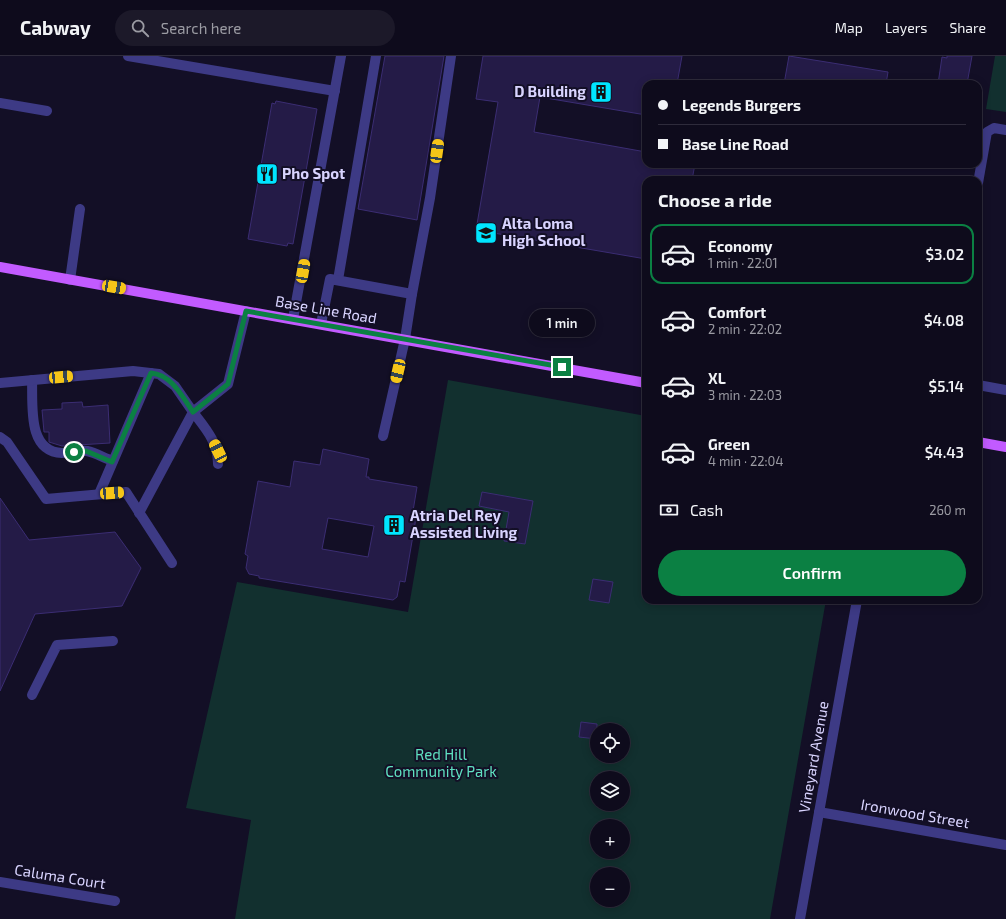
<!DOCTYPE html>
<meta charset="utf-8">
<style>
body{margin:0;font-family:"Exo 2",sans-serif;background:#1c1929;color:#f1f3f6;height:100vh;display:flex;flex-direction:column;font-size:15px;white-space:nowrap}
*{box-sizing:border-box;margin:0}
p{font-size:13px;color:#9b9ba3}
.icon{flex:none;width:22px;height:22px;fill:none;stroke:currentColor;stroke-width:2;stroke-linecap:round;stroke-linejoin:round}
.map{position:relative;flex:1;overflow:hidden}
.sheet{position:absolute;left:642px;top:120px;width:340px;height:428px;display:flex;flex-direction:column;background:#0e0b1c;border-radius:12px;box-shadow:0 2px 10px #0003,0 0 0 1px #2e2b3b}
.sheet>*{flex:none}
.top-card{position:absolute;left:642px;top:24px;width:340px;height:88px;border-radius:12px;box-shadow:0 2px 10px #0003,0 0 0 1px #2e2b3b;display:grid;align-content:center;height:88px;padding:0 16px;background:#0e0b1c}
.controls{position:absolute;left:590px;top:667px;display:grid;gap:8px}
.controls a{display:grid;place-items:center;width:40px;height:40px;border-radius:50%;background:#0e0b1c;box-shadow:0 2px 10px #0003,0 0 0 1px #2e2b3b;font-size:20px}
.end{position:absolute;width:18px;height:18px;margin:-9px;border:5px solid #0b8043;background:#fff;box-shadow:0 0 0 2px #fff}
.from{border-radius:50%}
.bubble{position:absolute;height:28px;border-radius:14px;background:#0e0b1c;box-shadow:0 2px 10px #0003,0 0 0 1px #2e2b3b;font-size:13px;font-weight:600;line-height:28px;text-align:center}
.car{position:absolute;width:12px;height:24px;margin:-12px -6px;border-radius:5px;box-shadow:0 0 3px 1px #0007;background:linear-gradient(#f5c518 24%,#345 0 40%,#f5c518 0 76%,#345 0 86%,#f5c518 0)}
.top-card b{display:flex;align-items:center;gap:14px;height:38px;font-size:15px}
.top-card b+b{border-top:1px solid #2e2b3b}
.top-card i{width:10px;height:10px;background:#f1f3f6}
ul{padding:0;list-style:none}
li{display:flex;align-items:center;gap:12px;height:60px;margin:0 8px 6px;padding:0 8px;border:2px solid transparent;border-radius:12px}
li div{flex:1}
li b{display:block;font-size:15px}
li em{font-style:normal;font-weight:600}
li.active{border-color:#0b8043}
li>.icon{width:36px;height:36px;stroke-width:1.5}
h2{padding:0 16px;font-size:18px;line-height:48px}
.pay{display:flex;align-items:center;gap:10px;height:44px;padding:0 16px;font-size:15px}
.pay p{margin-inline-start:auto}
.cta{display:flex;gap:8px;margin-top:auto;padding:8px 16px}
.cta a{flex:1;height:46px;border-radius:24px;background:#0b8043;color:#fff;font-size:16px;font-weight:600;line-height:46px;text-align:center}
header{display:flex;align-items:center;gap:24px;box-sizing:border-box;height:56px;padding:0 20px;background:#0e0b1c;border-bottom:1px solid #2e2b3b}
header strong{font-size:19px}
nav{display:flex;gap:22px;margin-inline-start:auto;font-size:14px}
.search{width:280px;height:36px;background:#1c1929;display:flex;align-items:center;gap:10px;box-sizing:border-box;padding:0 14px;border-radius:22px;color:#9b9ba3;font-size:15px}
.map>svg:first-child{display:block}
</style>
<header>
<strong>Cabway</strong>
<div class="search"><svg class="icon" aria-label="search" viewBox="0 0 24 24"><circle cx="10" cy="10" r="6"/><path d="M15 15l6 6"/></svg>Search here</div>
<nav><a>Map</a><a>Layers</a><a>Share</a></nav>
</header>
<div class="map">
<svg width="1006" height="863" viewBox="0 0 1006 863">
<rect width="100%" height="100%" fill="#130f26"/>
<g fill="#12302f" fill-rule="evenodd">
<polygon points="995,0 1006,0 1006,56 986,53"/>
<path d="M448,324L646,360V544H826L770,863H235L251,764L186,752L237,526L408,556ZM597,674H623V700H597ZM597,722H623V748H597ZM597,770H623V796H597ZM597,818H623V844H597Z"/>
</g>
<g fill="#241b47" stroke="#3b2d73" fill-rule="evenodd">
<polygon points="385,0 444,0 417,164 358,153"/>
<polygon points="483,0 682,0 677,28 646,28 646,59 540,41 534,76 646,96 646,108 695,108 692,124 646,124 646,203 476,174 498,46 476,43"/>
<polygon points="789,0 888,16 886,28 784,28"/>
<polygon points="947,0 972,0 967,28 938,28 942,1 947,2"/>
<polygon points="276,45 317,53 293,188 288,187 287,190 248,183 272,47 275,48"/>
<polygon points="82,346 83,351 108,349 110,387 62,390 49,386 49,376 44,376 42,354 62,353 62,347"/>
<path d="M323,393L369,403L366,421H369V423L417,431L412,461L416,462L405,526L400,525L397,541L393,544L259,522V520L249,518L246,512L248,500L245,498L258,425L290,431L294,405L320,409ZM328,462L374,470L368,501L322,493Z"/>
<polygon points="482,436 533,445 525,488 504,485 509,456 479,450"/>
<polygon points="0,442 29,484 115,476 141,512 122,550 35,558 0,635"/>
<polygon points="593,523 613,526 609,547 589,544"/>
<polygon points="581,666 597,668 597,683 579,681"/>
</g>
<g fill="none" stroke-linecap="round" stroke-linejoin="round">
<g stroke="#3d3a85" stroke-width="10">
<polyline points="128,0 335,35"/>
<polyline points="0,47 47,55"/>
<polyline points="978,127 987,76 994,72 1006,74"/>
<polyline points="70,224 80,153"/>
<polyline points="338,224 376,0"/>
<polyline points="412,238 430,142 451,0"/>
<polyline points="293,263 341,0"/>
<polyline points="321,268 330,223 412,238 405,283 383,380"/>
<path d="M32,324C33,349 27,396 62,397C70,397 79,394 87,395C96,397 104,402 113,405"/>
<polyline points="0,327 133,315 159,318 175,330 193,356 139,457"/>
<polyline points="978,329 1006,334"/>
<polyline points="0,381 7,386 46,443 126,436 172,507"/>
<path d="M218,408C218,386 206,373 193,356L228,328L246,255"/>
<polyline points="99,438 151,317"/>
<polyline points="32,639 57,589 113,585"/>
<polyline points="819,756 1006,789"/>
<polyline points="0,826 115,845"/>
<polyline points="800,863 857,544"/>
</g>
<g stroke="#c25bff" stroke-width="10">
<polyline points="0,211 646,327"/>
<polyline points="978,386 1006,391"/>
</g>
</g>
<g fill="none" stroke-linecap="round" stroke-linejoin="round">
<path stroke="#0b8043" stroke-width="5" d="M74,396L86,395L112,406L151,317C172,319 182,340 193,356L228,328L246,255L562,311"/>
</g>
<defs>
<g id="building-square" transform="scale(1.15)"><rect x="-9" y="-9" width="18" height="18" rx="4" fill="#00e5ff" stroke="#130f26"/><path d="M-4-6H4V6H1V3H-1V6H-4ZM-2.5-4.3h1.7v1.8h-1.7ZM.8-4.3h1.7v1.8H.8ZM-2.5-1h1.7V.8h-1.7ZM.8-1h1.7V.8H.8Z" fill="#111"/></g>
<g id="restaurant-square" transform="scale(1.15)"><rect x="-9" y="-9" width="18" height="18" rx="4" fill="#00e5ff" stroke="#130f26"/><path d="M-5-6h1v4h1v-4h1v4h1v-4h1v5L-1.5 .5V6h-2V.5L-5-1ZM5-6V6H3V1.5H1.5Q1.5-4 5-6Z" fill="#111"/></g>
<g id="school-square" transform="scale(1.15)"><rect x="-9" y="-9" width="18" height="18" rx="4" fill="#00e5ff" stroke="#130f26"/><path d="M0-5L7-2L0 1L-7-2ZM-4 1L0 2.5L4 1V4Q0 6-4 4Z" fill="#111"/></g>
</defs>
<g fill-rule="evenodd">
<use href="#building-square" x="601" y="36"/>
<use href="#restaurant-square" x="267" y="118"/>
<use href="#school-square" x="486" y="177"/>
<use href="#building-square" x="394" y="469"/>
</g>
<g text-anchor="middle" stroke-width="4" stroke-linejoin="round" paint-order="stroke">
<g font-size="15" font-weight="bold" fill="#d9d4ff" stroke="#130f26" text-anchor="start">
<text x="586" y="41" text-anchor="end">D Building</text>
<text x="282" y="123">Pho Spot</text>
<text x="502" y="173">Alta Loma<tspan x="502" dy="17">High School</tspan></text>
<text x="410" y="465">Atria Del Rey<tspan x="410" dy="17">Assisted Living</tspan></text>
</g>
<g font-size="15" fill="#d9d4ff" stroke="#130f26">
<text transform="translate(326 254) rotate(10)" y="5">Base Line Road</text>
<text transform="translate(814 701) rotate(-80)" y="5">Vineyard Avenue</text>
<text transform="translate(915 758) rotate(10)" y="5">Ironwood Street</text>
<text transform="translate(60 821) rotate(9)" y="5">Caluma Court</text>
</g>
<g font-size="15" fill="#5fe0c0" stroke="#130f26">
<text x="441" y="704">Red Hill<tspan x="441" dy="17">Community Park</tspan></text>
</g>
</g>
</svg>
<div class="controls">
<a><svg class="icon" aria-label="locate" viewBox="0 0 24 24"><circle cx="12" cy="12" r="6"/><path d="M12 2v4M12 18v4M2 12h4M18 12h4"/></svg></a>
<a><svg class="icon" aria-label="layers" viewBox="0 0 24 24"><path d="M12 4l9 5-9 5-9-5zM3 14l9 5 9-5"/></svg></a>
<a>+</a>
<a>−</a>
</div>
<i class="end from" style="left:74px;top:396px"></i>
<i class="end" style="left:562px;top:311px"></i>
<div class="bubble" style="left:529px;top:253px;width:66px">1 min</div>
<i class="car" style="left:437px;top:95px;rotate:8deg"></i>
<i class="car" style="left:303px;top:215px;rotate:10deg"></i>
<i class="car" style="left:114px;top:231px;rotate:100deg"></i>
<i class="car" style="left:398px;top:315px;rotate:193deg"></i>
<i class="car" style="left:61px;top:321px;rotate:85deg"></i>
<i class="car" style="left:218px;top:395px;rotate:334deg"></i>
<i class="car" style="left:112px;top:437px;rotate:86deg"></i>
<div class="top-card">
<b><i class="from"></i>Legends Burgers</b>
<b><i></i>Base Line Road</b>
</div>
<section class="sheet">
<h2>Choose a ride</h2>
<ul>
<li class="active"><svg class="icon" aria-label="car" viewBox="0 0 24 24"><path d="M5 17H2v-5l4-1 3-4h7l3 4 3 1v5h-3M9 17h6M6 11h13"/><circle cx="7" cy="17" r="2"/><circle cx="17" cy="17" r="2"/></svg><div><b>Economy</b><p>1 min · 22:01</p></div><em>$3.02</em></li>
<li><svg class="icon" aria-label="car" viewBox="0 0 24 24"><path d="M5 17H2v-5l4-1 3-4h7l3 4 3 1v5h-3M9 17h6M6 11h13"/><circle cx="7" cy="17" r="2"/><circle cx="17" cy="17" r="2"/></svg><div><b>Comfort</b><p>2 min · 22:02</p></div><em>$4.08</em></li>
<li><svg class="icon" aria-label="car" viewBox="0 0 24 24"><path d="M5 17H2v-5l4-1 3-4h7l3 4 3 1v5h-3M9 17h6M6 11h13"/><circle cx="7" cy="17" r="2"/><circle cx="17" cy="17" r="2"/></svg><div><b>XL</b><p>3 min · 22:03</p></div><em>$5.14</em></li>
<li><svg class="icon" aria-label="car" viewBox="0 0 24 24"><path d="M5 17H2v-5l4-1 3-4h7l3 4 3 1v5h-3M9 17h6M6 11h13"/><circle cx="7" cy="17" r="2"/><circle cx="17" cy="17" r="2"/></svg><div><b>Green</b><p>4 min · 22:04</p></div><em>$4.43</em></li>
</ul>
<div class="pay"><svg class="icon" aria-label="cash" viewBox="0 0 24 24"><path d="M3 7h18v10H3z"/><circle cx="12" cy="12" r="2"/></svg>Cash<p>260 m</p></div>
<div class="cta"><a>Confirm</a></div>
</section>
</div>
